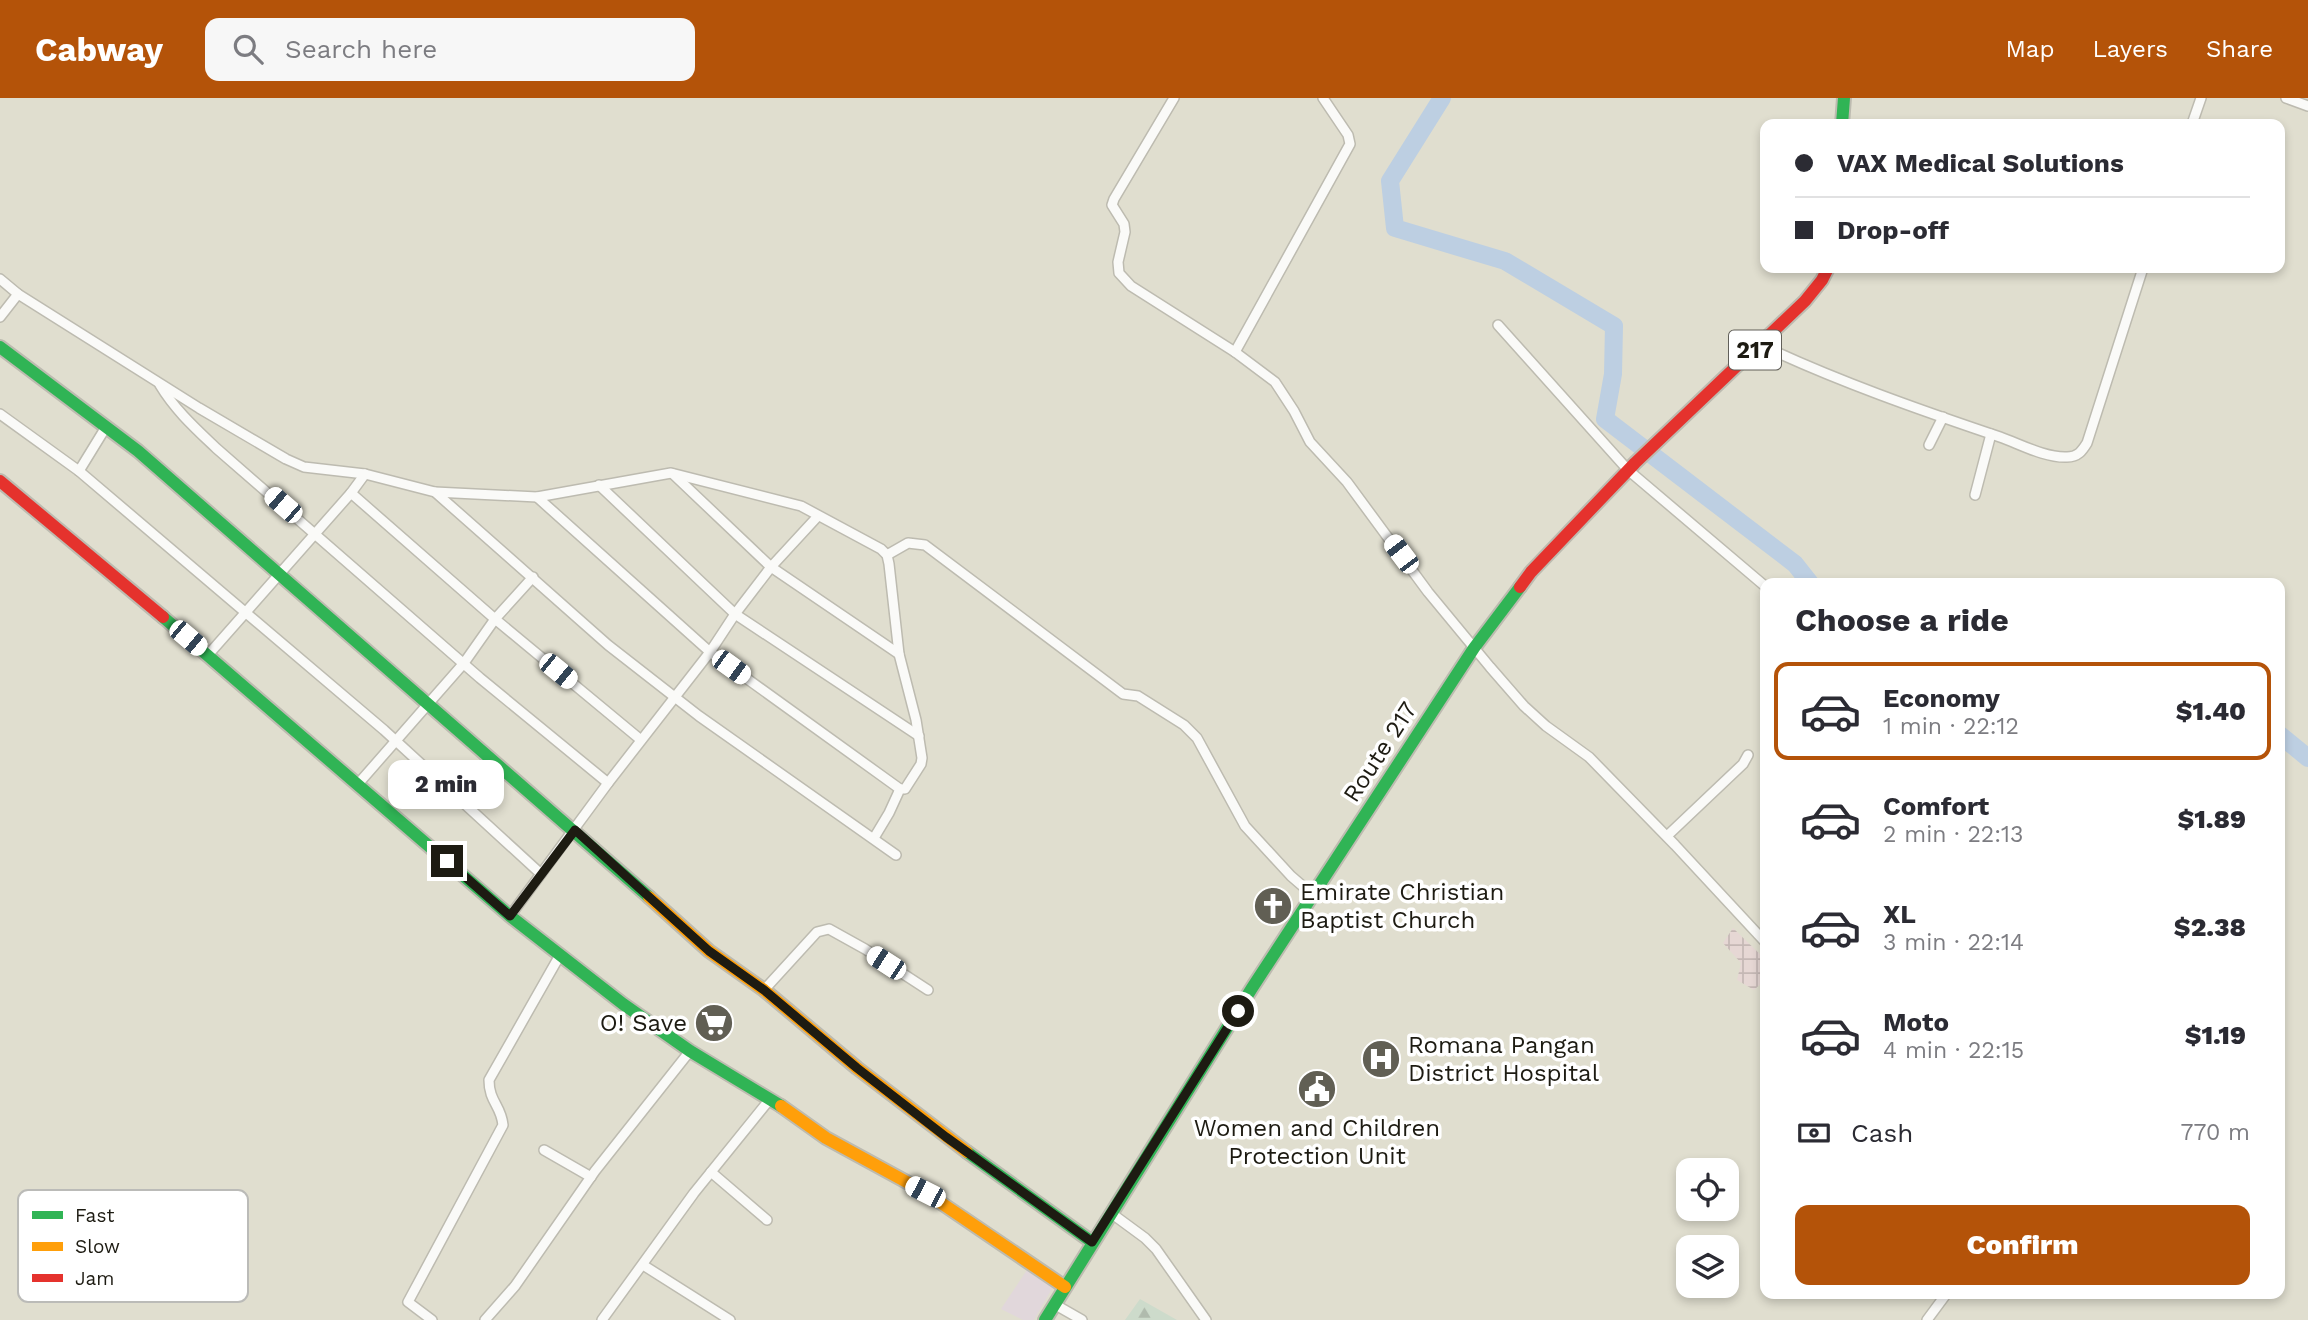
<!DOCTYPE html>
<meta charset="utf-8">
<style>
body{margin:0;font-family:"Work Sans",sans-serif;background:#f7f7f7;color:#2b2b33;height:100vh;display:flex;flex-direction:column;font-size:26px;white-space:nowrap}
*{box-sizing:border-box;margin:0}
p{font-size:23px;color:#7c7c81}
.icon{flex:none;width:38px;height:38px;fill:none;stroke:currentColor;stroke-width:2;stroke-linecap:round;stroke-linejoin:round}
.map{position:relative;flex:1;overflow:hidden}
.details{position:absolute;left:1760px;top:480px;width:525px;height:721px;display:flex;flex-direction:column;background:#fff;border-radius:14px;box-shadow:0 4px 10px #0003}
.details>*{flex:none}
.top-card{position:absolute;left:1760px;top:21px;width:525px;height:154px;border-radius:14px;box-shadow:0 4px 10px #0003;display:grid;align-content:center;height:154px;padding:0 35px;background:#fff}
.buttons{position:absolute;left:1676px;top:1060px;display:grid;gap:14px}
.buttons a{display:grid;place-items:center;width:63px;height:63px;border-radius:14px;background:#fff;box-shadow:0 4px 10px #0003;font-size:35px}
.end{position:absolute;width:32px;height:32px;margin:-16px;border:9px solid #1d1b12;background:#fff;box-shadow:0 0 0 4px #fff}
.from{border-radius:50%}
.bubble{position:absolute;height:49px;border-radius:14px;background:#fff;box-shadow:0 4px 10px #0003;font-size:23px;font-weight:800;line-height:49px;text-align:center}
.car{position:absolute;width:21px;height:42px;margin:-21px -10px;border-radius:9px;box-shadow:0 0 5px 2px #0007;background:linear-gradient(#fff 24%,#345 0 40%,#fff 0 76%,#345 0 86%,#fff 0)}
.top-card b{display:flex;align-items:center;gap:24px;height:66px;font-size:26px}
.top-card b+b{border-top:2px solid #e1e1e2}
.top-card i{width:18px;height:18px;background:#2b2b33}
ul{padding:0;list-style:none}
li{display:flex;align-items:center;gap:21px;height:98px;margin:0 14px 10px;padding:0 21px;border:4px solid transparent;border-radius:14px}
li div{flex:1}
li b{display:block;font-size:26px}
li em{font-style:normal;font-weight:800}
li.active{border-color:#b45309}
li>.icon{width:63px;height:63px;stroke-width:1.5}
h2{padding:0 35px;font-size:32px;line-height:84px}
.pay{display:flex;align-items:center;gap:18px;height:77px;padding:0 35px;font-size:26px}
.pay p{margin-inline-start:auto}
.action{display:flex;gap:14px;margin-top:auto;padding:14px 35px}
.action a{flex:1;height:80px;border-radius:14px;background:#b45309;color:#fff;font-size:28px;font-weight:800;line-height:80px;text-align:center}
header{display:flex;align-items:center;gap:42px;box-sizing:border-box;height:98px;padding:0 35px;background:#b45309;color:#fff}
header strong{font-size:33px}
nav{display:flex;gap:38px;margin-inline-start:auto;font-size:24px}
.search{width:490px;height:63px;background:#f7f7f7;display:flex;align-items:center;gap:18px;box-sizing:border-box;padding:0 24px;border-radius:14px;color:#7c7c81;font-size:26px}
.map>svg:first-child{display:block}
</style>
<header>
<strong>Cabway</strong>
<div class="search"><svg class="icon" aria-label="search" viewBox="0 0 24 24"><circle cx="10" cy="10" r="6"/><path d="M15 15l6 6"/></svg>Search here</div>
<nav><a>Map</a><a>Layers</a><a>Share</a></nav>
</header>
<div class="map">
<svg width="2308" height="1222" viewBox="0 0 2308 1222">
<defs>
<pattern id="industrial-grid" width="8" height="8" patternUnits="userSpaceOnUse" patternTransform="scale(1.75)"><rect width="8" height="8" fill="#e6d7d4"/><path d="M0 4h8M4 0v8" fill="none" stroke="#c5b8b5"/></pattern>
<pattern id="forest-firs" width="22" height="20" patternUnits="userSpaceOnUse" patternTransform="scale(1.75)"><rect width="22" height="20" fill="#cddbcb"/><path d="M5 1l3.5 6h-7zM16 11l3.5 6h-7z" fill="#b0bbad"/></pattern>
</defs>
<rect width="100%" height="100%" fill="#e0decf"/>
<polygon fill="#e1d7db" points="1027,1172 1053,1189 1034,1222 1023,1222 1001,1211"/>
<polygon fill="url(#industrial-grid)" points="1733,830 1766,862 1766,881 1754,892 1737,882 1741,865 1723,845"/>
<polygon fill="url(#forest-firs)" points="1140,1201 1177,1222 1125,1222"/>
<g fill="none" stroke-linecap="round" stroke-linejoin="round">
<g stroke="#bdcfe2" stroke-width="18">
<polyline points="1442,0 1390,83 1395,130 1505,163 1614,228 1613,276 1605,321 1795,466 1810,485"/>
<polyline points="2280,637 2308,660"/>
</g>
<g stroke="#bdbbb0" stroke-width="12">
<g id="street">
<polyline points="1174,0 1114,101 1112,107 1124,126 1125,134 1118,164 1119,175 1131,188 1235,254 1275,284 1294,313 1310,344 1347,384 1428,494 1490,569 1524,608 1546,628 1589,659 1675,747 1766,845"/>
<polyline points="2286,0 2308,8"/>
<polyline points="2192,26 2201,0"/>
<polyline points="0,181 18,196 199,310 286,361 304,369 365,376 435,394 608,547 699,618 896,757"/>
<polyline points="0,219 18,196"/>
<polyline points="1498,227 1628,372 1766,489"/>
<path d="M1761,247C1837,283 1920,312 2000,339C2020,346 2045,360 2067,359C2078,359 2082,353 2087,345L2143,170"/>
<polyline points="1235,254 1350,46 1348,37 1323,0"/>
<path d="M160,287C175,312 195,330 216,350L480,580L608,685"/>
<polyline points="0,316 79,373 384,632 541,776"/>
<polyline points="1929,347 1943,319"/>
<polyline points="79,373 106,329"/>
<polyline points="673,376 771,469 899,556"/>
<polyline points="599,387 735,516 919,638"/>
<polyline points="435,394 537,399 671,375 801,408 881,451 887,457 889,466 899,556 916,622 922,660 921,666 905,691 900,691 889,715 874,740"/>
<polyline points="351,395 495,521 641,642"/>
<polyline points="1975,397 1991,336"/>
<polyline points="537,399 710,554 900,691"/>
<polyline points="887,457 908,445 925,447 1123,596 1138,598 1184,627 1197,640 1245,728 1291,778 1313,797"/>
<polyline points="208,557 351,395 365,376"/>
<polyline points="358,686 464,565 495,521 533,479"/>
<polyline points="1667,738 1743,666 1748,657"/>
<polyline points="510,818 608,685 710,554 735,516 771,469 818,418"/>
<polyline points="764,892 817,834 829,831 865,851 928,892"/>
<polyline points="544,1052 591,1079"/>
<polyline points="711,1074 767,1122"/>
<polyline points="1111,1115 1145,1140 1156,1151 1206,1222"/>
<polyline points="643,1167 730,1222"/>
<polyline points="1054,1206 1082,1222"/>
<path d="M432,1222L408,1204L503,1027C501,1007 489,1004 489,982L560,857"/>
<polyline points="485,1222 515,1188 595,1073 690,953"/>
<polyline points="602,1222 694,1095 770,1001"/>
<polyline points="1927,1222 1947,1195"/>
</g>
</g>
<g stroke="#bdbbb0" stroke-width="16">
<g id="fast">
<polyline points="1842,26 1844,0"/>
<polyline points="0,249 138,353 649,799"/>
<polyline points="163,519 510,818 623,906 690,953 781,1008"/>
<polyline points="967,1054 1092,1144"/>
<polyline points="1045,1222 1252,890 1474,550 1520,489"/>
</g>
</g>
<g stroke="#bdbbb0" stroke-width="16">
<g id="slow">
<polyline points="649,799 709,853 764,892 857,970 967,1054"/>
<polyline points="781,1008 826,1040 925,1094 1065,1189"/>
</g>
</g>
<g stroke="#bdbbb0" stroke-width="16">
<g id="jam">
<polyline points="0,383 163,519"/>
<polyline points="1520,489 1531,474 1635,365 1805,203 1822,182 1828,170"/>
</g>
</g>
<use href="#street" stroke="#fafaf8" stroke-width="9"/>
<use href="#fast" stroke="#30b455" stroke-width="12"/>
<use href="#slow" stroke="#ff9f0a" stroke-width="12"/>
<use href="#jam" stroke="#e5322d" stroke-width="12"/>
</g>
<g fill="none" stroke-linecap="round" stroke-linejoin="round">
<polyline stroke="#1d1b12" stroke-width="9" points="447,763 510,818 575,732 709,853 764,892 857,970 946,1039 1092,1144 1238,913"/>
</g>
<defs>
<g id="church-disc" transform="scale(2.0125)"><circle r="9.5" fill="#615f54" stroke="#fff"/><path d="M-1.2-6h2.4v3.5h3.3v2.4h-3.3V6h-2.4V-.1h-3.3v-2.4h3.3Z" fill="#fff"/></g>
<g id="supermarket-disc" transform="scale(2.0125)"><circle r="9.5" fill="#615f54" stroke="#fff"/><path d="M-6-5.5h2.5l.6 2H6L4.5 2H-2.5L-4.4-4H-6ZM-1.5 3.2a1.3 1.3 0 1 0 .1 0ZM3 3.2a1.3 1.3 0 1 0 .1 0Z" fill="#fff"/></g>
<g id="hospital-disc" transform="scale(2.0125)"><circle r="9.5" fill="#615f54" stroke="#fff"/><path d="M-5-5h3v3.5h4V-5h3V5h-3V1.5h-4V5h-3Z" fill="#fff"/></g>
<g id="civic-disc" transform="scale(2.0125)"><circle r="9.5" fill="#615f54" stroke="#fff"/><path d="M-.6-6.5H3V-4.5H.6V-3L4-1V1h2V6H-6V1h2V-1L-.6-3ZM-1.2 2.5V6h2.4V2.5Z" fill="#fff"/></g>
</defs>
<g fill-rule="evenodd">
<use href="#church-disc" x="1273" y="808"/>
<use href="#supermarket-disc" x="714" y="925"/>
<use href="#hospital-disc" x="1381" y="961"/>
<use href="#civic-disc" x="1317" y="991"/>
</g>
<g text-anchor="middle" stroke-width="7" stroke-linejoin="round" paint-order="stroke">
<rect fill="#fff" stroke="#615f59" stroke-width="2" x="1729" y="232.5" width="52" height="39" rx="5"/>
<g font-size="23" font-weight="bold" fill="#1d1b12">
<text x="1755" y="260">217</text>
</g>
<g font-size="24" fill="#1d1b12" stroke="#fff">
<text transform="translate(1380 654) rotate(-57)" y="8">Route 217</text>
</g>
<g font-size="24" fill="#1d1b12" stroke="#fff" text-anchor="start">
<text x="1300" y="802">Emirate Christian<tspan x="1300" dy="28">Baptist Church</tspan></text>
<text x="687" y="933" text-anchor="end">O! Save</text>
<text x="1408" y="955">Romana Pangan<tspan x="1408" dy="28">District Hospital</tspan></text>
<text x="1317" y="1038" text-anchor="middle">Women and Children<tspan x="1317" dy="28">Protection Unit</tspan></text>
</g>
</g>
<rect x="18" y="1092" width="230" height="112" rx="10" fill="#fff" stroke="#bbbbb8" stroke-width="2"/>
<rect x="32" y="1113" width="31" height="8" fill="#30b455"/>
<rect x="32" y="1144" width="31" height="9" fill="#ff9f0a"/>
<rect x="32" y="1176" width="31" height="8" fill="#e5322d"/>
<g font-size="19" fill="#1d1b12">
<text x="75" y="1124">Fast</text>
<text x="75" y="1155">Slow</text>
<text x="75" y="1187">Jam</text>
</g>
</svg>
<div class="buttons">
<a><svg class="icon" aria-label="locate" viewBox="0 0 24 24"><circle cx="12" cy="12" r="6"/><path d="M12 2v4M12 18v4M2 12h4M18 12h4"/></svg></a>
<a><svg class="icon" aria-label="layers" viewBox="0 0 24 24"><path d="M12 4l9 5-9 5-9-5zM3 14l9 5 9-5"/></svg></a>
</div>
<i class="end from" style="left:1238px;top:913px"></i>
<i class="end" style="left:447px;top:763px"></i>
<div class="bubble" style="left:388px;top:662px;width:116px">2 min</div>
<i class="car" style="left:283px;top:407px;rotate:311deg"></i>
<i class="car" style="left:1401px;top:456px;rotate:323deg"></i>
<i class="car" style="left:188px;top:540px;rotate:130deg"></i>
<i class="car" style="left:731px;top:569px;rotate:126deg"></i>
<i class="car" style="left:558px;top:573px;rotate:129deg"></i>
<i class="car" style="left:886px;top:865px;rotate:303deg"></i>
<i class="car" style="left:925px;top:1094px;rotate:297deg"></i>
<div class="top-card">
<b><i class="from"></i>VAX Medical Solutions</b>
<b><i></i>Drop-off</b>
</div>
<section class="details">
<h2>Choose a ride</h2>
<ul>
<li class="active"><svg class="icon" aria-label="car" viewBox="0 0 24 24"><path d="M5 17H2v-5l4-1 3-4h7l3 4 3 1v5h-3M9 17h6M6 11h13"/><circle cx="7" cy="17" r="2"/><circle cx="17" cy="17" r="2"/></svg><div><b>Economy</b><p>1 min · 22:12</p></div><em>$1.40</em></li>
<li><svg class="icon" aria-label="car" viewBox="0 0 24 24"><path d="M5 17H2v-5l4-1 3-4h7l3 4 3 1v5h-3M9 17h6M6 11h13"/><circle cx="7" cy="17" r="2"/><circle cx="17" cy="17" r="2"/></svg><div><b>Comfort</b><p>2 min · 22:13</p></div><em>$1.89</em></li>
<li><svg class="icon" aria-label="car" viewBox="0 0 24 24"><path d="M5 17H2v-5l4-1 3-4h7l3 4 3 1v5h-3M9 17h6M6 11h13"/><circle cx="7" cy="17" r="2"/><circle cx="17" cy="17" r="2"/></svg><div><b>XL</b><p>3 min · 22:14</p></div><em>$2.38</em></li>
<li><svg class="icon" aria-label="car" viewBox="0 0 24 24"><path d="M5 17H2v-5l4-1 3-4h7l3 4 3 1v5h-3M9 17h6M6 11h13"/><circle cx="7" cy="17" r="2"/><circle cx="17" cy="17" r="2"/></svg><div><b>Moto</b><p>4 min · 22:15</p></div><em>$1.19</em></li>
</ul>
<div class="pay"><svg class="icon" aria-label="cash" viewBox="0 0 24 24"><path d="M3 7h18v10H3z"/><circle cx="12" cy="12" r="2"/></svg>Cash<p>770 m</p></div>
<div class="action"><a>Confirm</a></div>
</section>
</div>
